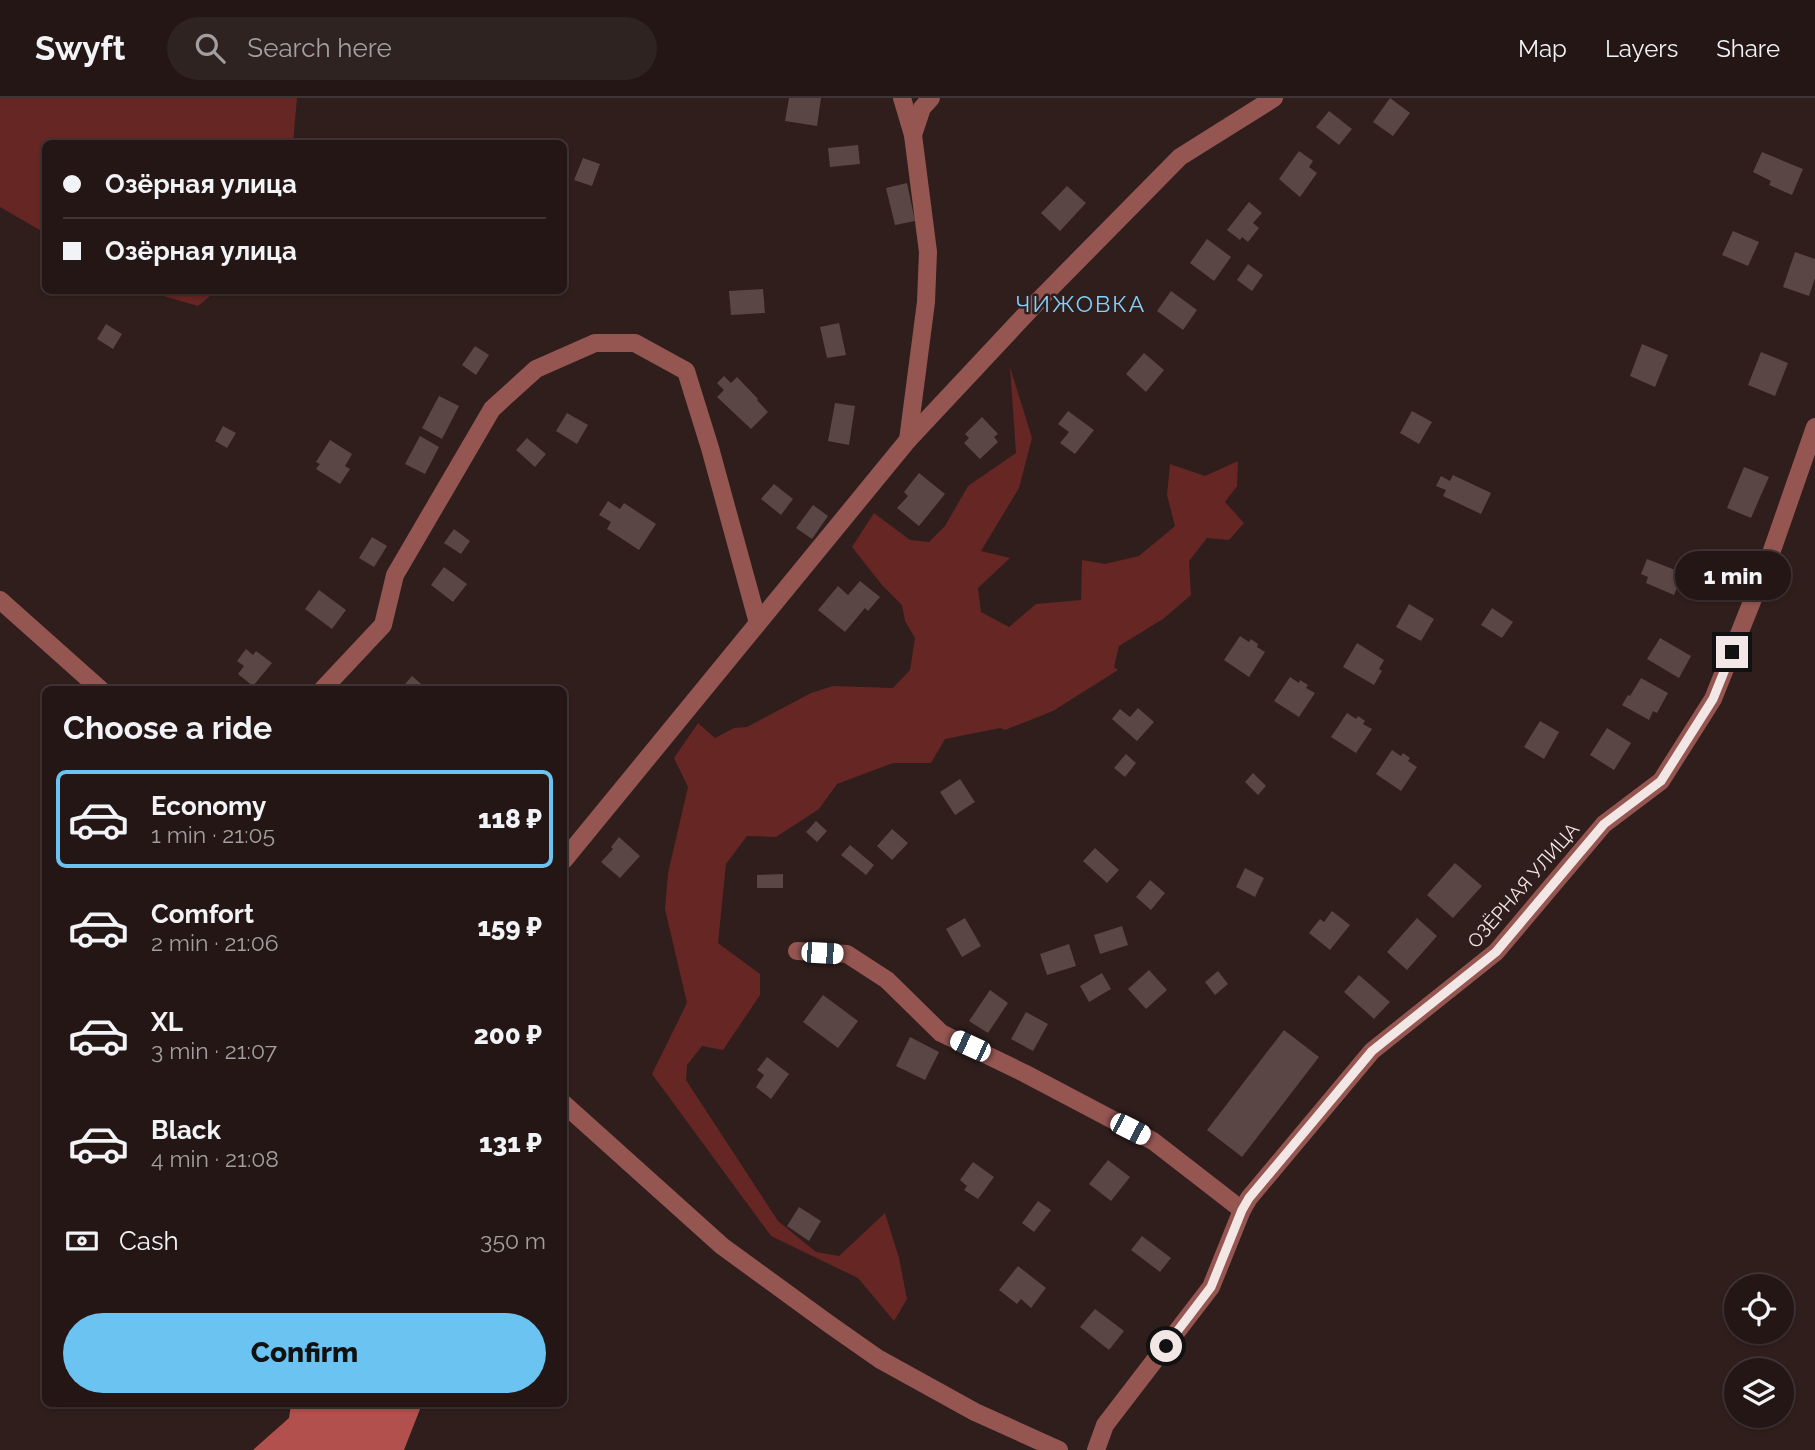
<!DOCTYPE html>
<meta charset="utf-8">
<style>
body{margin:0;font-family:Raleway,sans-serif;background:#2f2322;color:#f1f3f6;height:100vh;display:flex;flex-direction:column;font-size:26px;white-space:nowrap}
*{box-sizing:border-box;margin:0}
p{font-size:23px;color:#a39fa0}
.icon{flex:none;width:38px;height:38px;fill:none;stroke:currentColor;stroke-width:2;stroke-linecap:round;stroke-linejoin:round}
.map{position:relative;flex:1;overflow:hidden}
.sheet{position:absolute;left:42px;top:588px;width:525px;height:721px;display:flex;flex-direction:column;background:#231615;border-radius:10px;box-shadow:0 2px 5px #0004,0 0 0 2px #403534}
.sheet>*{flex:none}
.banner{position:absolute;left:42px;top:42px;width:525px;height:154px;border-radius:10px;box-shadow:0 2px 5px #0004,0 0 0 2px #403534;display:grid;align-content:center;height:154px;padding:0 21px;background:#231615}
.tools{position:absolute;left:1724px;top:1176px;display:grid;gap:14px}
.tools a{display:grid;place-items:center;width:70px;height:70px;border-radius:50%;background:#231615;box-shadow:0 2px 5px #0004,0 0 0 2px #403534;font-size:35px}
.end{position:absolute;width:32px;height:32px;margin:-16px;border:9px solid #f3e7e6;background:#111;box-shadow:0 0 0 4px #111}
.from{border-radius:50%}
.bubble{position:absolute;height:49px;border-radius:24px;background:#231615;box-shadow:0 2px 5px #0004,0 0 0 2px #403534;font-size:23px;font-weight:800;line-height:49px;text-align:center}
.car{position:absolute;width:21px;height:42px;margin:-21px -10px;border-radius:9px;box-shadow:0 0 5px 2px #0007;background:linear-gradient(#fff 24%,#345 0 40%,#fff 0 76%,#345 0 86%,#fff 0)}
.banner b{display:flex;align-items:center;gap:24px;height:66px;font-size:26px}
.banner b+b{border-top:2px solid #403534}
.banner i{width:18px;height:18px;background:#f1f3f6}
ul{padding:0;list-style:none}
li{display:flex;align-items:center;gap:21px;height:98px;margin:0 14px 10px;padding:0 7px;border:4px solid transparent;border-radius:10px}
li div{flex:1}
li b{display:block;font-size:26px}
li em{font-style:normal;font-weight:800}
li.on{border-color:#6bc3f2}
li>.icon{width:63px;height:63px;stroke-width:1.5}
h2{padding:0 21px;font-size:32px;line-height:84px}
.pay{display:flex;align-items:center;gap:18px;height:77px;padding:0 21px;font-size:26px}
.pay p{margin-inline-start:auto}
.primary-button{display:flex;gap:14px;margin-top:auto;padding:14px 21px}
.primary-button a{flex:1;height:80px;border-radius:42px;background:#6bc3f2;color:#111;font-size:28px;font-weight:800;line-height:80px;text-align:center}
header{display:flex;align-items:center;gap:42px;box-sizing:border-box;height:98px;padding:0 35px;background:#231615;border-bottom:2px solid #403534}
header strong{font-size:33px}
nav{display:flex;gap:38px;margin-inline-start:auto;font-size:24px}
.search{width:490px;height:63px;background:#2f2322;display:flex;align-items:center;gap:18px;box-sizing:border-box;padding:0 24px;border-radius:38px;color:#a39fa0;font-size:26px}
.map>svg:first-child{display:block}
</style>
<header>
<strong>Swyft</strong>
<div class="search"><svg class="icon" aria-label="search" viewBox="0 0 24 24"><circle cx="10" cy="10" r="6"/><path d="M15 15l6 6"/></svg>Search here</div>
<nav><a>Map</a><a>Layers</a><a>Share</a></nav>
</header>
<div class="map">
<svg width="1815" height="1352" viewBox="0 0 1815 1352">
<rect width="100%" height="100%" fill="#2f1e1c"/>
<g fill="#662624">
<polygon points="0,0 297,0 293,45 46,46 45,135 0,109"/>
<polygon points="146,193 216,193 198,208"/>
<polygon points="1010,269 1032,340 1019,390 981,453 1010,460 978,490 981,514 1009,529 1036,506 1081,502 1082,462 1105,466 1139,458 1175,428 1167,397 1170,366 1205,378 1238,363 1237,388 1225,404 1244,425 1229,442 1207,440 1189,463 1191,497 1163,521 1119,548 1114,569 1118,572 1053,613 1005,632 1000,630 945,641 931,665 893,665 837,686 819,711 776,739 747,738 726,766 718,845 760,876 760,897 723,952 702,948 687,967 686,982 778,1123 816,1154 839,1158 885,1115 899,1160 907,1201 894,1223 858,1180 771,1138 652,976 687,905 665,811 668,775 688,689 674,660 698,625 715,640 734,630 747,629 811,595 833,588 893,590 910,572 915,540 905,523 902,507 882,487 852,449 874,415 910,442 929,444 945,428 968,388 1016,355"/>
</g>
<polygon fill="#b1504c" points="291,1306 422,1306 404,1352 253,1352 289,1320"/>
<g fill="#5a4644">
<polygon points="789,0 821,0 817,28 785,23"/>
<polygon points="1390,0 1410,15 1393,38 1373,24"/>
<polygon points="1329,13 1352,31 1339,47 1316,29"/>
<polygon points="858,47 860,66 830,69 828,50"/>
<polygon points="1299,53 1313,63 1309,69 1317,75 1300,99 1279,81"/>
<polygon points="1762,54 1803,71 1792,97 1769,87 1771,83 1753,74"/>
<polygon points="583,60 600,66 592,88 574,82"/>
<polygon points="907,85 915,123 895,127 886,90"/>
<polygon points="1067,88 1086,105 1060,133 1041,115"/>
<polygon points="1249,104 1262,115 1253,125 1259,130 1248,144 1242,139 1240,142 1227,132"/>
<polygon points="1733,133 1759,144 1748,168 1722,157"/>
<polygon points="1207,141 1231,159 1214,183 1190,165"/>
<polygon points="1795,154 1815,161 1815,180 1809,198 1783,189"/>
<polygon points="1248,166 1263,177 1252,193 1237,182"/>
<polygon points="763,191 765,215 731,217 729,193"/>
<polygon points="1171,193 1197,212 1183,232 1157,213"/>
<polygon points="839,225 846,257 827,260 820,229"/>
<polygon points="106,226 122,236 113,251 97,241"/>
<polygon points="1642,246 1668,257 1655,289 1630,278"/>
<polygon points="475,248 489,257 476,277 462,267"/>
<polygon points="1761,254 1788,265 1775,298 1748,287"/>
<polygon points="1144,255 1164,272 1146,294 1126,276"/>
<polygon points="724,278 731,285 737,279 758,301 757,302 768,314 751,331 717,299 724,292 717,285"/>
<polygon points="439,298 459,308 442,341 422,330"/>
<polygon points="835,305 855,308 849,347 828,343"/>
<polygon points="1068,313 1094,332 1075,356 1060,345 1069,334 1058,326"/>
<polygon points="1412,313 1432,324 1419,346 1400,335"/>
<polygon points="567,315 588,327 577,346 556,333"/>
<polygon points="982,319 998,336 994,339 998,344 980,361 964,345 969,340 965,336"/>
<polygon points="223,328 236,335 227,350 215,343"/>
<polygon points="420,338 439,349 425,376 405,366"/>
<polygon points="527,340 546,356 535,369 516,352"/>
<polygon points="330,342 352,356 345,368 350,371 340,386 316,371 320,366 316,364"/>
<polygon points="1744,369 1769,379 1751,420 1727,410"/>
<polygon points="919,375 945,396 919,428 897,410 908,398 904,394"/>
<polygon points="1453,377 1491,395 1481,416 1443,398 1446,392 1436,388 1441,378 1450,383"/>
<polygon points="774,386 793,401 781,417 761,401"/>
<polygon points="608,403 620,411 624,405 656,426 639,452 607,431 611,424 599,417"/>
<polygon points="813,407 828,418 812,441 796,430"/>
<polygon points="454,431 470,443 461,456 444,445"/>
<polygon points="372,439 387,448 374,469 359,460"/>
<polygon points="1647,461 1683,475 1680,482 1684,484 1681,492 1677,490 1674,497 1646,485 1648,479 1641,476"/>
<polygon points="444,469 467,486 453,504 431,487"/>
<polygon points="860,483 880,499 868,513 865,510 845,534 818,512 838,488 848,497"/>
<polygon points="319,492 346,512 332,531 305,511"/>
<polygon points="1409,506 1434,521 1421,543 1396,529"/>
<polygon points="1492,510 1513,524 1502,540 1481,527"/>
<polygon points="1240,538 1249,544 1251,541 1258,546 1257,549 1265,554 1249,579 1224,562"/>
<polygon points="1660,540 1691,558 1679,580 1647,561"/>
<polygon points="1357,545 1384,562 1379,571 1382,573 1374,587 1343,569"/>
<polygon points="246,551 253,557 256,553 272,565 253,588 238,576 244,568 237,563"/>
<polygon points="412,578 428,592 400,592"/>
<polygon points="1290,579 1299,585 1300,582 1308,587 1306,590 1315,595 1299,619 1274,603"/>
<polygon points="1641,580 1668,595 1657,615 1653,613 1649,622 1622,607 1628,597 1630,598"/>
<polygon points="1138,610 1154,624 1137,643 1112,621 1120,611 1130,619"/>
<polygon points="1347,615 1356,621 1358,618 1365,623 1363,626 1372,631 1356,655 1331,639"/>
<polygon points="1540,623 1559,634 1544,661 1524,649"/>
<polygon points="1607,630 1631,645 1614,672 1590,657"/>
<polygon points="1392,652 1401,658 1403,655 1410,660 1408,663 1417,669 1401,693 1376,676"/>
<polygon points="1126,656 1136,665 1125,679 1114,670"/>
<polygon points="1253,675 1266,688 1258,697 1245,684"/>
<polygon points="960,681 975,704 955,717 940,694"/>
<polygon points="816,723 827,733 817,744 806,734"/>
<polygon points="892,731 908,745 892,762 877,748"/>
<polygon points="619,739 640,758 620,780 601,764 613,751 611,749"/>
<polygon points="850,747 874,767 866,777 841,757"/>
<polygon points="1095,750 1119,772 1107,785 1083,763"/>
<polygon points="1455,765 1482,788 1453,820 1427,797"/>
<polygon points="1245,770 1264,780 1255,799 1236,789"/>
<polygon points="783,776 783,790 757,790 757,777"/>
<polygon points="1150,782 1165,795 1151,812 1136,799"/>
<polygon points="1332,813 1350,827 1330,852 1309,835 1320,821 1324,824"/>
<polygon points="965,820 981,848 962,859 946,831"/>
<polygon points="1417,820 1437,838 1407,872 1387,854"/>
<polygon points="1122,828 1128,847 1100,856 1094,837"/>
<polygon points="1069,846 1076,868 1047,877 1040,856"/>
<polygon points="1149,872 1167,892 1146,911 1128,891"/>
<polygon points="1218,873 1228,886 1215,897 1205,884"/>
<polygon points="1102,875 1111,891 1089,904 1080,888"/>
<polygon points="1359,877 1390,904 1374,921 1344,894"/>
<polygon points="990,892 1008,905 988,935 969,923"/>
<polygon points="823,897 858,923 838,950 803,924"/>
<polygon points="1026,914 1048,926 1033,953 1011,941"/>
<polygon points="1284,932 1319,959 1242,1059 1207,1032"/>
<polygon points="910,939 939,954 925,982 896,968"/>
<polygon points="767,959 789,976 771,1001 756,989 764,977 757,972"/>
<polygon points="1108,1062 1130,1079 1111,1103 1089,1086"/>
<polygon points="973,1064 994,1079 978,1101 964,1092 967,1088 960,1082"/>
<polygon points="1038,1103 1051,1112 1034,1134 1022,1125"/>
<polygon points="799,1109 821,1123 809,1143 787,1128"/>
<polygon points="1142,1138 1171,1160 1160,1174 1131,1152"/>
<polygon points="1018,1168 1046,1190 1031,1210 1021,1201 1017,1206 999,1192"/>
<polygon points="1095,1211 1124,1233 1109,1252 1080,1229"/>
</g>
<g fill="none" stroke-linecap="round" stroke-linejoin="round">
<g stroke="#955652" stroke-width="18">
<polyline points="902,0 913,37 928,154 926,204 908,342"/>
<polyline points="913,37 922,10 931,0"/>
<polyline points="0,502 101,592"/>
<polyline points="322,592 383,527 395,477 492,311 536,271 595,245 635,245 686,273 710,350 758,525"/>
<polyline points="564,762 908,342 1040,201 1180,59 1274,0"/>
<polyline points="797,853 847,856 887,882 941,935 1024,975 1153,1043 1242,1112"/>
<polyline points="564,1006 722,1148 829,1226 879,1261 975,1314 1059,1352"/>
<polyline points="1096,1352 1105,1327 1211,1189 1242,1112 1249,1100 1372,953 1496,854 1604,726 1661,683 1713,601 1769,461 1815,329"/>
</g>
</g>
<g fill="none" stroke-linecap="round" stroke-linejoin="round">
<polyline stroke="#f3e7e6" stroke-width="9" points="1166,1248 1211,1189 1242,1112 1249,1100 1372,953 1496,854 1604,726 1661,683 1713,601 1732,554"/>
</g>
<g text-anchor="middle" stroke-width="5" stroke-linejoin="round" paint-order="stroke">
<g font-size="19" fill="#f3e7e6" stroke="#2f1e1c">
<text transform="translate(1523 787) rotate(-49)" y="7">ОЗЁРНАЯ УЛИЦА</text>
</g>
<g font-size="23" letter-spacing="2" fill="#81d1fd" stroke="#2f1e1c">
<text x="1081" y="214">ЧИЖОВКА</text>
</g>
</g>
</svg>
<div class="tools">
<a><svg class="icon" aria-label="locate" viewBox="0 0 24 24"><circle cx="12" cy="12" r="6"/><path d="M12 2v4M12 18v4M2 12h4M18 12h4"/></svg></a>
<a><svg class="icon" aria-label="layers" viewBox="0 0 24 24"><path d="M12 4l9 5-9 5-9-5zM3 14l9 5 9-5"/></svg></a>
</div>
<i class="end from" style="left:1166px;top:1248px"></i>
<i class="end" style="left:1732px;top:554px"></i>
<div class="bubble" style="left:1675px;top:453px;width:116px">1 min</div>
<i class="car" style="left:822px;top:855px;rotate:93deg"></i>
<i class="car" style="left:970px;top:948px;rotate:295deg"></i>
<i class="car" style="left:1130px;top:1031px;rotate:117deg"></i>
<div class="banner">
<b><i class="from"></i>Озёрная улица</b>
<b><i></i>Озёрная улица</b>
</div>
<section class="sheet">
<h2>Choose a ride</h2>
<ul>
<li class="on"><svg class="icon" aria-label="car" viewBox="0 0 24 24"><path d="M5 17H2v-5l4-1 3-4h7l3 4 3 1v5h-3M9 17h6M6 11h13"/><circle cx="7" cy="17" r="2"/><circle cx="17" cy="17" r="2"/></svg><div><b>Economy</b><p>1 min · 21:05</p></div><em>118 ₽</em></li>
<li><svg class="icon" aria-label="car" viewBox="0 0 24 24"><path d="M5 17H2v-5l4-1 3-4h7l3 4 3 1v5h-3M9 17h6M6 11h13"/><circle cx="7" cy="17" r="2"/><circle cx="17" cy="17" r="2"/></svg><div><b>Comfort</b><p>2 min · 21:06</p></div><em>159 ₽</em></li>
<li><svg class="icon" aria-label="car" viewBox="0 0 24 24"><path d="M5 17H2v-5l4-1 3-4h7l3 4 3 1v5h-3M9 17h6M6 11h13"/><circle cx="7" cy="17" r="2"/><circle cx="17" cy="17" r="2"/></svg><div><b>XL</b><p>3 min · 21:07</p></div><em>200 ₽</em></li>
<li><svg class="icon" aria-label="car" viewBox="0 0 24 24"><path d="M5 17H2v-5l4-1 3-4h7l3 4 3 1v5h-3M9 17h6M6 11h13"/><circle cx="7" cy="17" r="2"/><circle cx="17" cy="17" r="2"/></svg><div><b>Black</b><p>4 min · 21:08</p></div><em>131 ₽</em></li>
</ul>
<div class="pay"><svg class="icon" aria-label="cash" viewBox="0 0 24 24"><path d="M3 7h18v10H3z"/><circle cx="12" cy="12" r="2"/></svg>Cash<p>350 m</p></div>
<div class="primary-button"><a>Confirm</a></div>
</section>
</div>
